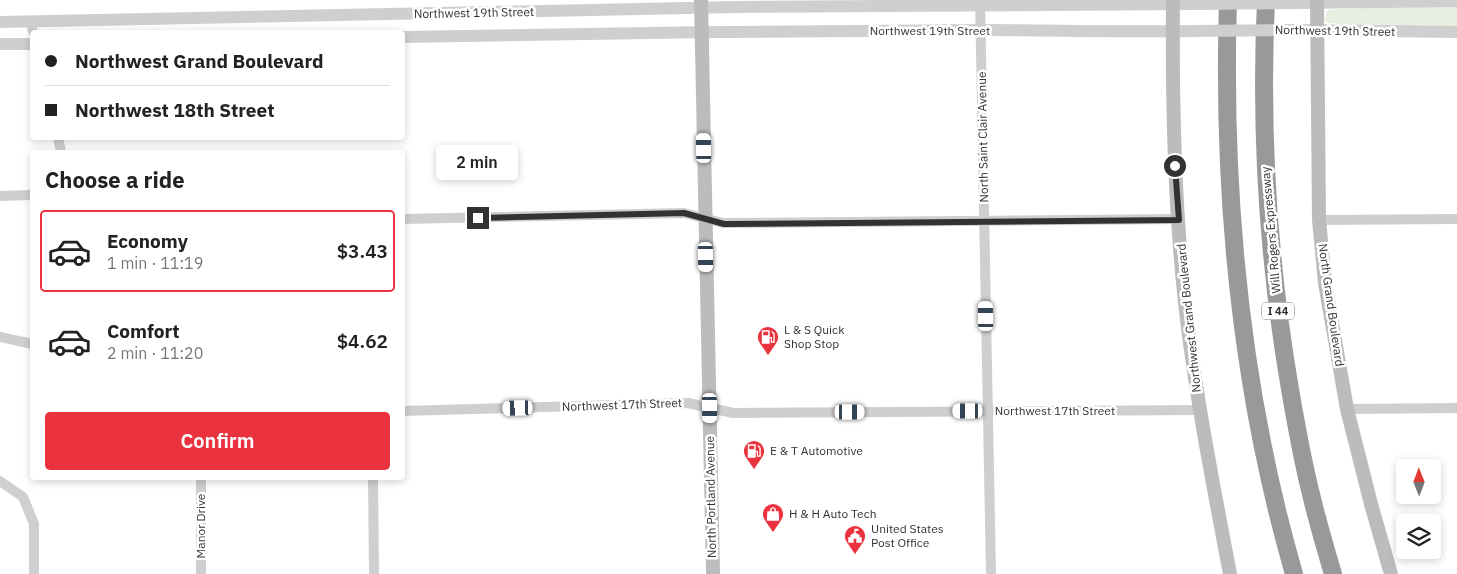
<!DOCTYPE html>
<meta charset="utf-8">
<style>
body{margin:0;font-family:"IBM Plex Sans",sans-serif;background:#f2f2f2;color:#222;height:100vh;display:flex;flex-direction:column;font-size:19px;white-space:nowrap}
*{box-sizing:border-box;margin:0}
p{font-size:16px;color:#767676}
.icon{flex:none;width:28px;height:28px;fill:none;stroke:currentColor;stroke-width:2;stroke-linecap:round;stroke-linejoin:round}
.map{position:relative;flex:1;overflow:hidden}
.details{position:absolute;left:30px;top:150px;width:375px;height:330px;display:flex;flex-direction:column;background:#fff;border-radius:5px;box-shadow:0 2px 8px #0003}
.details>*{flex:none}
.top-card{position:absolute;left:30px;top:30px;width:375px;height:110px;border-radius:5px;box-shadow:0 2px 8px #0003;display:grid;align-content:center;height:110px;padding:0 15px;background:#fff}
.needle{width:32px;rotate:359deg}
.fabs{position:absolute;left:1396px;top:459px;display:grid;gap:10px}
.fabs a{display:grid;place-items:center;width:45px;height:45px;border-radius:5px;background:#fff;box-shadow:0 2px 8px #0003;font-size:25px}
.end{position:absolute;width:22px;height:22px;margin:-11px;border:6px solid #323232;background:#fff;box-shadow:0 0 0 2px #fff}
.from{border-radius:50%}
.bubble{position:absolute;height:35px;border-radius:5px;background:#fff;box-shadow:0 2px 8px #0003;font-size:16px;font-weight:600;line-height:35px;text-align:center}
.car{position:absolute;width:15px;height:30px;margin:-15px -8px;border-radius:6px;box-shadow:0 0 4px 1px #0007;background:linear-gradient(#fff 24%,#345 0 40%,#fff 0 76%,#345 0 86%,#fff 0)}
.top-card b{display:flex;align-items:center;gap:18px;height:48px;font-size:19px}
.top-card b+b{border-top:1px solid #e0e0e0}
.top-card i{width:12px;height:12px;background:#222}
ul{padding:0;list-style:none}
li{display:flex;align-items:center;gap:15px;height:82px;margin:0 10px 8px;padding:0 5px;border:2px solid transparent;border-radius:5px}
li div{flex:1}
li b{display:block;font-size:19px}
li em{font-style:normal;font-weight:600}
li.current{border-color:#ea333f}
li>.icon{width:45px;height:45px;stroke-width:1.5}
h2{padding:0 15px;font-size:22px;line-height:60px}
.cta{display:flex;gap:10px;margin-top:auto;padding:10px 15px}
.cta a{flex:1;height:58px;border-radius:5px;background:#ea333f;color:#fff;font-size:20px;font-weight:600;line-height:58px;text-align:center}
.map>svg:first-child{display:block}
</style>
<div class="map">
<svg width="1457" height="574" viewBox="0 0 1457 574">
<rect width="100%" height="100%" fill="#fff"/>
<polygon fill="#e8eee0" points="1457,6 1457,26 1382,27 1327,23 1325,21 1327,10 1381,7"/>
<g fill="none" stroke-linecap="round" stroke-linejoin="round">
<g stroke="#cfcfcf" stroke-width="10">
<polyline points="980,0 991,574"/>
<polyline points="30,21 33,32"/>
<polyline points="58,138 61,152"/>
<polyline points="0,196 32,195"/>
<polyline points="402,219 684,213 723,223 1179,219"/>
<polyline points="1319,220 1457,219"/>
<polyline points="0,337 32,344"/>
<polyline points="1347,409 1457,408"/>
<polyline points="402,411 688,403 733,413 1199,410"/>
<polyline points="373,478 374,574"/>
<polyline points="0,481 23,497 34,524 34,574"/>
<polyline points="201,574 201,478"/>
</g>
<g stroke="#cfcfcf" stroke-width="12">
<polyline points="1301,3 1457,1"/>
<polyline points="0,22 735,7 1191,4"/>
<polyline points="1300,30 1457,32"/>
<path d="M402,37C595,33 787,31 980,30C1050,30 1120,32 1190,31"/>
<polyline points="0,44 32,44"/>
</g>
<g stroke="#bcbcbc" stroke-width="14">
<polyline points="701,0 713,574"/>
<path d="M1173,0C1172,100 1174,202 1185,302C1195,393 1213,484 1230,574"/>
<polyline points="1317,0 1319,220 1325,283 1347,409 1371,504 1391,574"/>
</g>
<g stroke="#999" stroke-width="18">
<path d="M1228,0C1222,194 1240,387 1294,574"/>
<path d="M1266,0C1260,130 1268,261 1290,389C1296,424 1302,459 1311,494C1317,520 1325,547 1333,574"/>
</g>
<g stroke="#cfcfcf" stroke-width="12">
<polyline points="1191,4 1301,3"/>
<polyline points="1190,31 1300,30"/>
</g>
</g>
<g fill="none" stroke-linecap="round" stroke-linejoin="round">
<polyline stroke="#323232" stroke-width="6" points="478,218 684,213 724,224 1179,220 1175,166"/>
</g>
<defs>
<g id="fuel-pin" transform="scale(1.125)"><path d="M0 17L-7.5 6A9.5 9.5 0 1 1 7.5 6Z" fill="#ea333f" stroke="#fff"/><path d="M-5.5-6h7V0h2V4h1.3V-2.5L3-4.5l.8-.8L6-3V5H2.5V1h-1V6h-7ZM-4.2-4.7v3.2H.2V-4.7Z" fill="#fff"/></g>
<g id="shop-pin" transform="scale(1.125)"><path d="M0 17L-7.5 6A9.5 9.5 0 1 1 7.5 6Z" fill="#ea333f" stroke="#fff"/><path d="M-5-2.5h2.3a2.7 3.5 0 0 1 5.4 0H5L5.5 6h-11ZM-1.5-2.5h3a1.5 2.3 0 0 0-3 0Z" fill="#fff"/></g>
<g id="civic-pin" transform="scale(1.125)"><path d="M0 17L-7.5 6A9.5 9.5 0 1 1 7.5 6Z" fill="#ea333f" stroke="#fff"/><path d="M-.6-6.5H3V-4.5H.6V-3L4-1V1h2V6H-6V1h2V-1L-.6-3ZM-1.2 2.5V6h2.4V2.5Z" fill="#fff"/></g>
</defs>
<g fill-rule="evenodd">
<use href="#fuel-pin" x="768" y="337"/>
<use href="#fuel-pin" x="754" y="451"/>
<use href="#shop-pin" x="773" y="514"/>
<use href="#civic-pin" x="855" y="536"/>
</g>
<g text-anchor="middle" stroke-width="5" stroke-linejoin="round" paint-order="stroke">
<rect fill="#fff" stroke="#707070" stroke-width="1" x="1262" y="302.5" width="32" height="17" rx="4"/>
<g font-size="11" font-weight="bold" fill="#323232">
<text x="1278" y="315">I 44</text>
</g>
<g font-size="12" fill="#323232" stroke="#fff">
<text transform="translate(474 13) rotate(-1)" y="4">Northwest 19th Street</text>
<text x="930" y="35">Northwest 19th Street</text>
<text transform="translate(1335 31) rotate(1)" y="4">Northwest 19th Street</text>
<text transform="translate(983 137) rotate(-91)" y="4">North Saint Clair Avenue</text>
<text transform="translate(1271 230) rotate(-95)" y="4">Will Rogers Expressway</text>
<text transform="translate(1331 305) rotate(82)" y="4">North Grand Boulevard</text>
<text transform="translate(1189 318) rotate(-96)" y="4">Northwest Grand Boulevard</text>
<text transform="translate(622 405) rotate(-2)" y="4">Northwest 17th Street</text>
<text x="1055" y="415">Northwest 17th Street</text>
<text transform="translate(711 497) rotate(-91)" y="4">North Portland Avenue</text>
<text transform="translate(201 526) rotate(-90)" y="4">Manor Drive</text>
</g>
<g font-size="12" fill="#323232" stroke="#fff" text-anchor="start">
<text x="784" y="334">L &amp; S Quick<tspan x="784" dy="14">Shop Stop</tspan></text>
<text x="770" y="455">E &amp; T Automotive</text>
<text x="789" y="518">H &amp; H Auto Tech</text>
<text x="871" y="533">United States<tspan x="871" dy="14">Post Office</tspan></text>
</g>
</g>
</svg>
<div class="fabs">
<a><svg class="needle" viewBox="-14 -14 28 28"><path d="M0-13l5 13h-10z" fill="#e53935"/><path d="M0 13l5-13h-10z" fill="#767676"/></svg></a>
<a><svg class="icon" aria-label="layers" viewBox="0 0 24 24"><path d="M12 4l9 5-9 5-9-5zM3 14l9 5 9-5"/></svg></a>
</div>
<i class="end from" style="left:1175px;top:166px"></i>
<i class="end" style="left:478px;top:218px"></i>
<div class="bubble" style="left:436px;top:145px;width:82px">2 min</div>
<i class="car" style="left:704px;top:148px;rotate:359deg"></i>
<i class="car" style="left:706px;top:257px;rotate:179deg"></i>
<i class="car" style="left:986px;top:316px;rotate:359deg"></i>
<i class="car" style="left:518px;top:408px;rotate:268deg"></i>
<i class="car" style="left:710px;top:408px;rotate:179deg"></i>
<i class="car" style="left:968px;top:411px;rotate:270deg"></i>
<i class="car" style="left:850px;top:412px;rotate:90deg"></i>
<div class="top-card">
<b><i class="from"></i>Northwest Grand Boulevard</b>
<b><i></i>Northwest 18th Street</b>
</div>
<section class="details">
<h2>Choose a ride</h2>
<ul>
<li class="current"><svg class="icon" aria-label="car" viewBox="0 0 24 24"><path d="M5 17H2v-5l4-1 3-4h7l3 4 3 1v5h-3M9 17h6M6 11h13"/><circle cx="7" cy="17" r="2"/><circle cx="17" cy="17" r="2"/></svg><div><b>Economy</b><p>1 min · 11:19</p></div><em>$3.43</em></li>
<li><svg class="icon" aria-label="car" viewBox="0 0 24 24"><path d="M5 17H2v-5l4-1 3-4h7l3 4 3 1v5h-3M9 17h6M6 11h13"/><circle cx="7" cy="17" r="2"/><circle cx="17" cy="17" r="2"/></svg><div><b>Comfort</b><p>2 min · 11:20</p></div><em>$4.62</em></li>
</ul>
<div class="cta"><a>Confirm</a></div>
</section>
</div>
